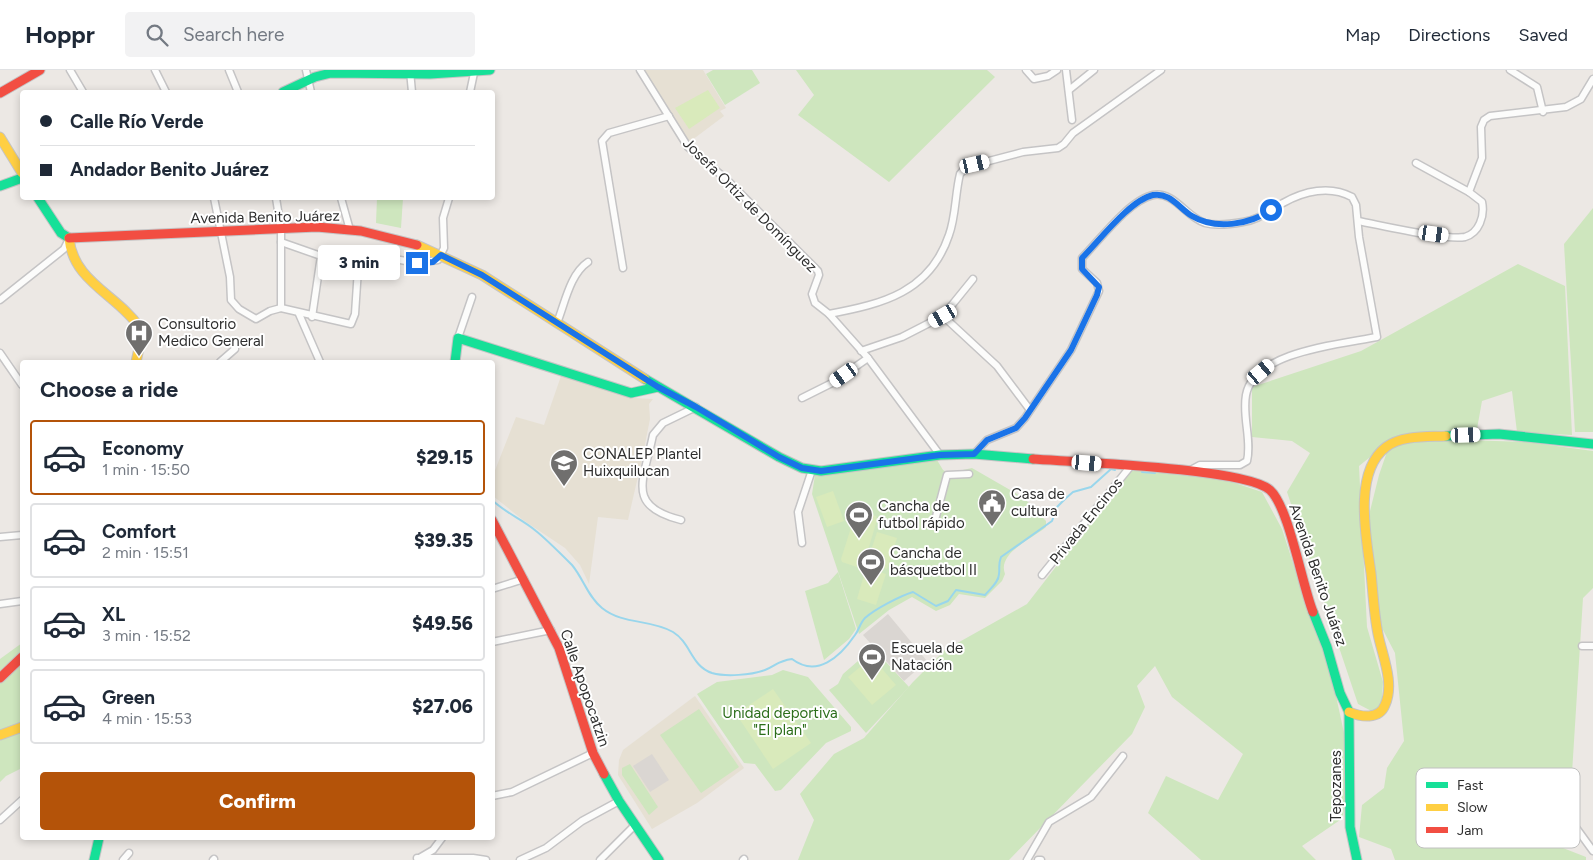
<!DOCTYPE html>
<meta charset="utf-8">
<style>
body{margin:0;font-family:Figtree,sans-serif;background:#f2f2f3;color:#1f2937;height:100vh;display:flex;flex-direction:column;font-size:19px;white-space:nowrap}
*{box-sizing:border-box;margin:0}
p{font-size:16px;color:#747a83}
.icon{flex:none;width:28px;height:28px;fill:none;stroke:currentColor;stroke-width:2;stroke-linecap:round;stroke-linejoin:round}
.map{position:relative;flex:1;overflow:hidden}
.details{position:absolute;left:20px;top:290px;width:475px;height:480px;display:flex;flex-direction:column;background:#fff;border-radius:5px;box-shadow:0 2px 8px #0003}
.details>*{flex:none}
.guide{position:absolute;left:20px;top:20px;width:475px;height:110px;border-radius:5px;box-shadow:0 2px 8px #0003;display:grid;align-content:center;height:110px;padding:0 20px;background:#fff}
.end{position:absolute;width:22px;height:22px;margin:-11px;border:6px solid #1a73e8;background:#fff;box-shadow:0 0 0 2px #fff}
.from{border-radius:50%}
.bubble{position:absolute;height:35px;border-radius:5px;background:#fff;box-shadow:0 2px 8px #0003;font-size:16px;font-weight:800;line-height:35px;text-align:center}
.car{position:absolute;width:15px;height:30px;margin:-15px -8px;border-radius:6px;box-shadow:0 0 4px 1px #0007;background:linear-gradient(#fff 24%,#345 0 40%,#fff 0 76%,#345 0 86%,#fff 0)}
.guide b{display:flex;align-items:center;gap:18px;height:48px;font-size:19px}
.guide b+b{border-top:1px solid #e0e1e3}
.guide i{width:12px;height:12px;background:#1f2937}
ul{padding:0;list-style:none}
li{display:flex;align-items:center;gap:15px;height:75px;margin:0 10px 8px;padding:0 10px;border:2px solid #e0e1e3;border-radius:5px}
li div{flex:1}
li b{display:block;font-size:19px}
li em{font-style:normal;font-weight:800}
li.selected{border-color:#b45309}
li>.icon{width:45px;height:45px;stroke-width:1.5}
h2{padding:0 20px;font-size:22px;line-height:60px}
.primary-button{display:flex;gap:10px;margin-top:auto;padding:10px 20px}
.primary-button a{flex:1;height:58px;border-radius:5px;background:#b45309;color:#fff;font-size:20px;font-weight:800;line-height:58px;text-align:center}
header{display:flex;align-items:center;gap:30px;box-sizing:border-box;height:70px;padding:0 25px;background:#fff;border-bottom:1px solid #e0e1e3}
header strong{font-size:24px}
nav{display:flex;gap:28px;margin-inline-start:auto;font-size:18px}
.search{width:350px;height:45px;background:#f2f2f3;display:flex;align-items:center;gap:12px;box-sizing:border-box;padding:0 18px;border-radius:5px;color:#747a83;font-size:19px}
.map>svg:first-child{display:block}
</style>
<header>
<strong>Hoppr</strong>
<div class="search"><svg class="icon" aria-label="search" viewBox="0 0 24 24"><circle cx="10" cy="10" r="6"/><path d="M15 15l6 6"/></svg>Search here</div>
<nav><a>Map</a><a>Directions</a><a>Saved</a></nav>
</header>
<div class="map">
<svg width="1593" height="790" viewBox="0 0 1593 790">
<rect width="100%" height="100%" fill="#ece8e4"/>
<g fill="#e6e0d3">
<polygon points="643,0 703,0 726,38 720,41 724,46 688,73"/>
<polygon points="561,306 634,328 653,329 649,334 650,349 642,389 628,450 598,447 589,514 580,495 565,478 523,450 493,426 492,408 516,347 544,355"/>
<polygon points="695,626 744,698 697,733 652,759 618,705 619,690 623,680"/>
</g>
<g fill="#cee6be">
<polygon points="713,0 752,0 760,13 725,35 706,4"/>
<polygon points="796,0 987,0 995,7 889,112 798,45 814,25"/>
<polygon points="377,128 403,128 401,158 376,153"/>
<polygon points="1593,138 1593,362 1575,362 1564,174"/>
<polygon points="1518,194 1565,216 1572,365 1517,362 1512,321 1482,331 1477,359 1434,361 1390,371 1359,396 1367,557 1383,612 1381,646 1358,634 1287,422 1310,383 1292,371 1252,367 1252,317 1361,281"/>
<polygon points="1434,369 1527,372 1593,381 1593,518 1583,528 1572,703 1566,730 1545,736 1529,745 1542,777 1563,778 1586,787 1586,790 1395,790 1391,779 1359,767 1362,735 1384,718 1387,698 1404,671 1395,583 1370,535 1366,457 1379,405 1389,376"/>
<path d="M937,390L943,400L949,403L972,398L1024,428L1046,451V457C1032,469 997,483 1005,504L1002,511L985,528L959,524L950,535L936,541L912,527L889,540L859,564L812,424L815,405Z"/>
<polygon points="1134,396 1220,408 1262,422 1282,459 1301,518 1325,575 1349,686 1343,748 1302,776 1316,790 1201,790 1148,743 1166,706 1218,730 1243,684 1172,627 1155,596 1137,616 1145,637 1132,664 1009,790 798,790 814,750 800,724 834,684 864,668 913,612 945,580 1027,534"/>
<polygon points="838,502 856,559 849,569 824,590 805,521 828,513"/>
<polygon points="22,573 22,698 6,706 0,712 0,589"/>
<polygon points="873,578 909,617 866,663 829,620 838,614 843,604"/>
<polygon points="783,600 808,607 851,657 851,661 826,673 781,720 775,721 755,694 744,693 697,624 717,612 772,605"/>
<polygon points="699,639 739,697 701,723 660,665"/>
<polygon points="630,694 658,737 649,745 622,705 622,698"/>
</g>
<g fill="#d9eabb">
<polygon points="708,20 720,38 689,59 675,38"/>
<polygon points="833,421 844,451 827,457 816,427"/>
<polygon points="859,441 876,446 877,450 863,497 860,498 842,492 841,489 856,442"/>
<polygon points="877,462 897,468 887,499 867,493"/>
<polygon points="866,498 886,504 876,535 857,529"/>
<polygon points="872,587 896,615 872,635 848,607"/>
<polygon points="773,619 811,673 773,699 736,644"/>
</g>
<g fill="#dad6d2">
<polygon points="888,544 927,591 904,611 863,565"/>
<polygon points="652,684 669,710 650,722 633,696"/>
</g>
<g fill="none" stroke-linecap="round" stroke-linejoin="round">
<g stroke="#99d6ec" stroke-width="2">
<polyline points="1142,402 1155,403"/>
<path d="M492,430C507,444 522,449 536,461C545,468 563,486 572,495C583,508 588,527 602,538C623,555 651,549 673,562C691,573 691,596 712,603C726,607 751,605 765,600C776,596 777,591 792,589C817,608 840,587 855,565C859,560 860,553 865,548C875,539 900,526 913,522L936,536L948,531L956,520L985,525C990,519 999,512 999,504C1000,497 998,495 1001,487L1052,451L1057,437L1065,429L1073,422L1091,417L1111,399L1115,400"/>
</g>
<g stroke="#c5c4c5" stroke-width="9">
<g id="street">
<polyline points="70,0 83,22"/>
<polyline points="155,0 166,22"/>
<polyline points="229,0 238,22"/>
<polyline points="306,0 311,22"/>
<polyline points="640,0 688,77 726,109 818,201 819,205 812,224 815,233 829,244 868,288 940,385"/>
<polyline points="1026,0 1034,9 1048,6 1057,0"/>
<polyline points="1066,0 1072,50"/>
<polyline points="1510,0 1537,17 1543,42"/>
<polyline points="410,1 412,22"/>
<polyline points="1069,20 1094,0"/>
<polyline points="470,22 474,3"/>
<polyline points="1416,93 1469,122"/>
<polyline points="214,128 230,207 231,230 239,239 256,249 270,241 281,238 351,254 355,244 359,184"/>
<polyline points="276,128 281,159 281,238"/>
<polyline points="341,128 350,160"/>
<path d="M1358,151C1380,155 1447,171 1465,167C1479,163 1485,146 1482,132L1469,122L1482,88L1481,57L1484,50L1490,46L1566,37L1581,29L1593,9"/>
<polyline points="281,172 321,186 367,184 417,193 438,190 444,178 443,148 449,128"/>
<polyline points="623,198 602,71 609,63 669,46"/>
<polyline points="0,230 64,179 68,171"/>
<polyline points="299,244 320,292"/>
<path d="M829,244C883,234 930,222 949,165C956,146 955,124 960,104L966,97L1023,82L1058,78L1064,74L1073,63L1161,0"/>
<polyline points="943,246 997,296 1030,340"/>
<polyline points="312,247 321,186"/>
<path d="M557,253C565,233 570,204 588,192"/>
<polyline points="458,268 472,227"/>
<polyline points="861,281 902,267 943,246 973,209"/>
<polyline points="0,283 22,315"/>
<polyline points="220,292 235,279"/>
<polyline points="802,328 832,313 868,288"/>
<path d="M974,384L987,370L1016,358L1025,348L1071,280L1099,221L1097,213L1082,199V188C1099,171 1129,130 1153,125C1174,121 1186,147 1205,153C1216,156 1232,154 1243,152C1259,150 1269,140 1283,133C1304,121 1330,115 1352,127L1356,135L1359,167L1377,267C1342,274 1254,281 1246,325C1242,347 1252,370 1247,391L1240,395H1200L1189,401"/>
<path d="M681,450C625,436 644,410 653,365L663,353L696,337"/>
<polyline points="934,454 947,405 969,404"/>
<polyline points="0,467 22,465"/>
<polyline points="802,473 798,442 812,400"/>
<polyline points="1042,505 1130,397"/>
<polyline points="492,519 524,509"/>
<polyline points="0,534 22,531"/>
<polyline points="492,572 551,560"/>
<polyline points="1582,576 1593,576"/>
<polyline points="492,726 512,722 593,683"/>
<polyline points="0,750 22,730"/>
<polyline points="1577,759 1593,781"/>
<polyline points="421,787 433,780 442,768"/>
<polyline points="417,788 473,788 486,790"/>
<polyline points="123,790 129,783"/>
<polyline points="213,790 214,789"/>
<polyline points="520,790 546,778 582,751 619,731"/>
<polyline points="600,790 635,755"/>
<polyline points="743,790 744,789"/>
<polyline points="1027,790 1049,752 1091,727 1123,686"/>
<polyline points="1038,790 1041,790"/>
</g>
</g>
<g stroke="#c5c4c5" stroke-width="11">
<g id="fast">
<polyline points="283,22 315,7 331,3 430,4 490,0"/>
<polyline points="0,116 22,108"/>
<polyline points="38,128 61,163 69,168"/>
<polyline points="455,292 458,268 631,323 658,317"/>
<polyline points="645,309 779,387 802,398 821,401 940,385 974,384 1033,389"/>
<polyline points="1446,366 1499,364 1593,374"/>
<polyline points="1313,542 1327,577 1340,623 1349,642 1350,757 1357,790"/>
<polyline points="604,704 619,731 659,790"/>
<polyline points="94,790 99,768"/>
</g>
</g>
<g stroke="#c5c4c5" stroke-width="11">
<g id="slow">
<polyline points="0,67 22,103"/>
<path d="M69,168C73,212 118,225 140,258L141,269L136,292"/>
<polyline points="417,175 482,205 645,309"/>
<path d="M1349,642C1361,647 1379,650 1385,635C1395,613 1382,585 1378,564C1374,544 1373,523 1371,503C1366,467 1353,402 1386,377C1402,365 1428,367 1446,366"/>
<polyline points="0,665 22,657"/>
</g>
</g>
<g stroke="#c5c4c5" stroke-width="11">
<g id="jam">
<polyline points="0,23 40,0"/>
<polyline points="69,168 317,157 361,161 417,175"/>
<path d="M1033,389C1074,392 1246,398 1270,420C1289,437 1302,515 1313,542"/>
<polyline points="492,450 559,578 593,683 604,704"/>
<polyline points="0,608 22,587"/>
</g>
</g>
<use href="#street" stroke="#fcfcfb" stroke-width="6"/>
<use href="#fast" stroke="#16e098" stroke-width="9"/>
<use href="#slow" stroke="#ffcf43" stroke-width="9"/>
<use href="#jam" stroke="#f24e42" stroke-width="9"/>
</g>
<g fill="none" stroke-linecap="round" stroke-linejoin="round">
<path stroke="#1a73e8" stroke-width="6" d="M417,193L433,192L441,185L482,205L658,317L696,337L779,387L802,398L821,401L940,385L974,384L987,370L1016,358L1025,348L1071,280L1097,225L1099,217L1082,199V188C1099,171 1130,130 1153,125C1170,122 1179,138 1192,146C1215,160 1249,155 1271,140"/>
</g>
<defs>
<g id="hospital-pin" transform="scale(1.4375)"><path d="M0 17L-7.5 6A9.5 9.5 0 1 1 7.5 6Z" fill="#706f6e" stroke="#fff"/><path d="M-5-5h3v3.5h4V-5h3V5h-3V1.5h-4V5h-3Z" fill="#fff"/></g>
<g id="school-pin" transform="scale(1.4375)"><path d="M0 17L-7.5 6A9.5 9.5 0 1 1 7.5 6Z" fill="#706f6e" stroke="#fff"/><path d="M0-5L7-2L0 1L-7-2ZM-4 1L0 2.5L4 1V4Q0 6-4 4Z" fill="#fff"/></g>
<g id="civic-pin" transform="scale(1.4375)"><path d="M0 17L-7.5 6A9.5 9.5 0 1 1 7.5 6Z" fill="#706f6e" stroke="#fff"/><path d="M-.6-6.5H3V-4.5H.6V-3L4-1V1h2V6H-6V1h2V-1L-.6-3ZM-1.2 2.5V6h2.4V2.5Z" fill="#fff"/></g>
<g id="stadium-pin" transform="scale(1.4375)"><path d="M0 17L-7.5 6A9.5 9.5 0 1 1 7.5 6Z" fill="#706f6e" stroke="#fff"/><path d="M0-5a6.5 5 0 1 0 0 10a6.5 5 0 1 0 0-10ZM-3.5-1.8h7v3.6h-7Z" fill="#fff"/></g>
</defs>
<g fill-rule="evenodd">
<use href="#hospital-pin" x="139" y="263"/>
<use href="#school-pin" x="564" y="393"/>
<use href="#civic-pin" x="992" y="433"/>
<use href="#stadium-pin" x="859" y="445"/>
<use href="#stadium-pin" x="871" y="492"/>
<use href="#stadium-pin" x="872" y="587"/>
</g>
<g text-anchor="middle" stroke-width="4" stroke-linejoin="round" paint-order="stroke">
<g font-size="15" fill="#2e2e2e" stroke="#fff">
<text transform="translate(750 135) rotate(45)" y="5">Josefa Ortiz de Domínguez</text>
<text transform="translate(265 147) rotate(-1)" y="5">Avenida Benito Juárez</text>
<text transform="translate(1086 451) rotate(-51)" y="5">Privada Encinos</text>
<text transform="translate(1318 505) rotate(71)" y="5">Avenida Benito Juárez</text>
<text transform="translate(585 618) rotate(71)" y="5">Calle Apopocatzin</text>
<text transform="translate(1336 716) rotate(-90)" y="5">Tepozanes</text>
</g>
<g font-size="15" fill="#2e2e2e" stroke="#fff" text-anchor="start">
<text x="158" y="259">Consultorio<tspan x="158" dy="17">Medico General</tspan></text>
<text x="583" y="389">CONALEP Plantel<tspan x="583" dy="17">Huixquilucan</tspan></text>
<text x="1011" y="429">Casa de<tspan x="1011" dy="17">cultura</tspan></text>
<text x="878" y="441">Cancha de<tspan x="878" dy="17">futbol rápido</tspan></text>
<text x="890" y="488">Cancha de<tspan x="890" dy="17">básquetbol II</tspan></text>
<text x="891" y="583">Escuela de<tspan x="891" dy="17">Natación</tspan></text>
</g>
<g font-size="15" fill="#2c6e1b" stroke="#fff">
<text x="780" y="648">Unidad deportiva<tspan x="780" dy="17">"El plan"</tspan></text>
</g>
</g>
<rect x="1416" y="698" width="164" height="80" rx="8" fill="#fff" stroke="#c0c0c0" stroke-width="1"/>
<rect x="1426" y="712" width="22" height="6" fill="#16e098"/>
<rect x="1426" y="734" width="22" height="7" fill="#ffcf43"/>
<rect x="1426" y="757" width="22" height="6" fill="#f24e42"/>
<g font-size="14" fill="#2e2e2e">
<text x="1457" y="720">Fast</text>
<text x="1457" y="742">Slow</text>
<text x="1457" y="765">Jam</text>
</g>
</svg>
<i class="end from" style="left:1271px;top:140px"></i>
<i class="end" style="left:417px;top:193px"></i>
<div class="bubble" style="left:318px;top:175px;width:82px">3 min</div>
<i class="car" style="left:975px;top:94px;rotate:77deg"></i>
<i class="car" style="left:1434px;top:164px;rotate:98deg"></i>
<i class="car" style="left:943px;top:246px;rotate:240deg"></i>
<i class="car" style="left:1261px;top:302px;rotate:50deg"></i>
<i class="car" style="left:844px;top:305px;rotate:235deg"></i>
<i class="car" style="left:1466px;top:365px;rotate:88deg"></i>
<i class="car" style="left:1087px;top:393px;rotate:95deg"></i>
<div class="guide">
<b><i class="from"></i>Calle Río Verde</b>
<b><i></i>Andador Benito Juárez</b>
</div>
<section class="details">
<h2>Choose a ride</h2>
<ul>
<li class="selected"><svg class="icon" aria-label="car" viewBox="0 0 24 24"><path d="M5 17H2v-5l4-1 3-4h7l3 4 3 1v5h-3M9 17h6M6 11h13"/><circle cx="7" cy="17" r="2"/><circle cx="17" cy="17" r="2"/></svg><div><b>Economy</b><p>1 min · 15:50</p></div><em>$29.15</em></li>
<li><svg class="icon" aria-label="car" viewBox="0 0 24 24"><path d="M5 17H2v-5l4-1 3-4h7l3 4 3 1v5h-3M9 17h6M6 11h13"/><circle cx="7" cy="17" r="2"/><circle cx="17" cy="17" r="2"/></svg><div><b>Comfort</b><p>2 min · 15:51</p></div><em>$39.35</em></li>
<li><svg class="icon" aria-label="car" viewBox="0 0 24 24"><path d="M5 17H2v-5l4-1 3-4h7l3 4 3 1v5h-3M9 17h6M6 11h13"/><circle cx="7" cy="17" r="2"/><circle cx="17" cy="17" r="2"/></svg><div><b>XL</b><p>3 min · 15:52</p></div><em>$49.56</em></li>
<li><svg class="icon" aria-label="car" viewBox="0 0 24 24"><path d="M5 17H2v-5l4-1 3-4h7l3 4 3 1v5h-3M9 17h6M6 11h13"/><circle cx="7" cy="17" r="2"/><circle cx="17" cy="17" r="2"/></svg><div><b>Green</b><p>4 min · 15:53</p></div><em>$27.06</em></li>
</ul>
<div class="primary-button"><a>Confirm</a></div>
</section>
</div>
